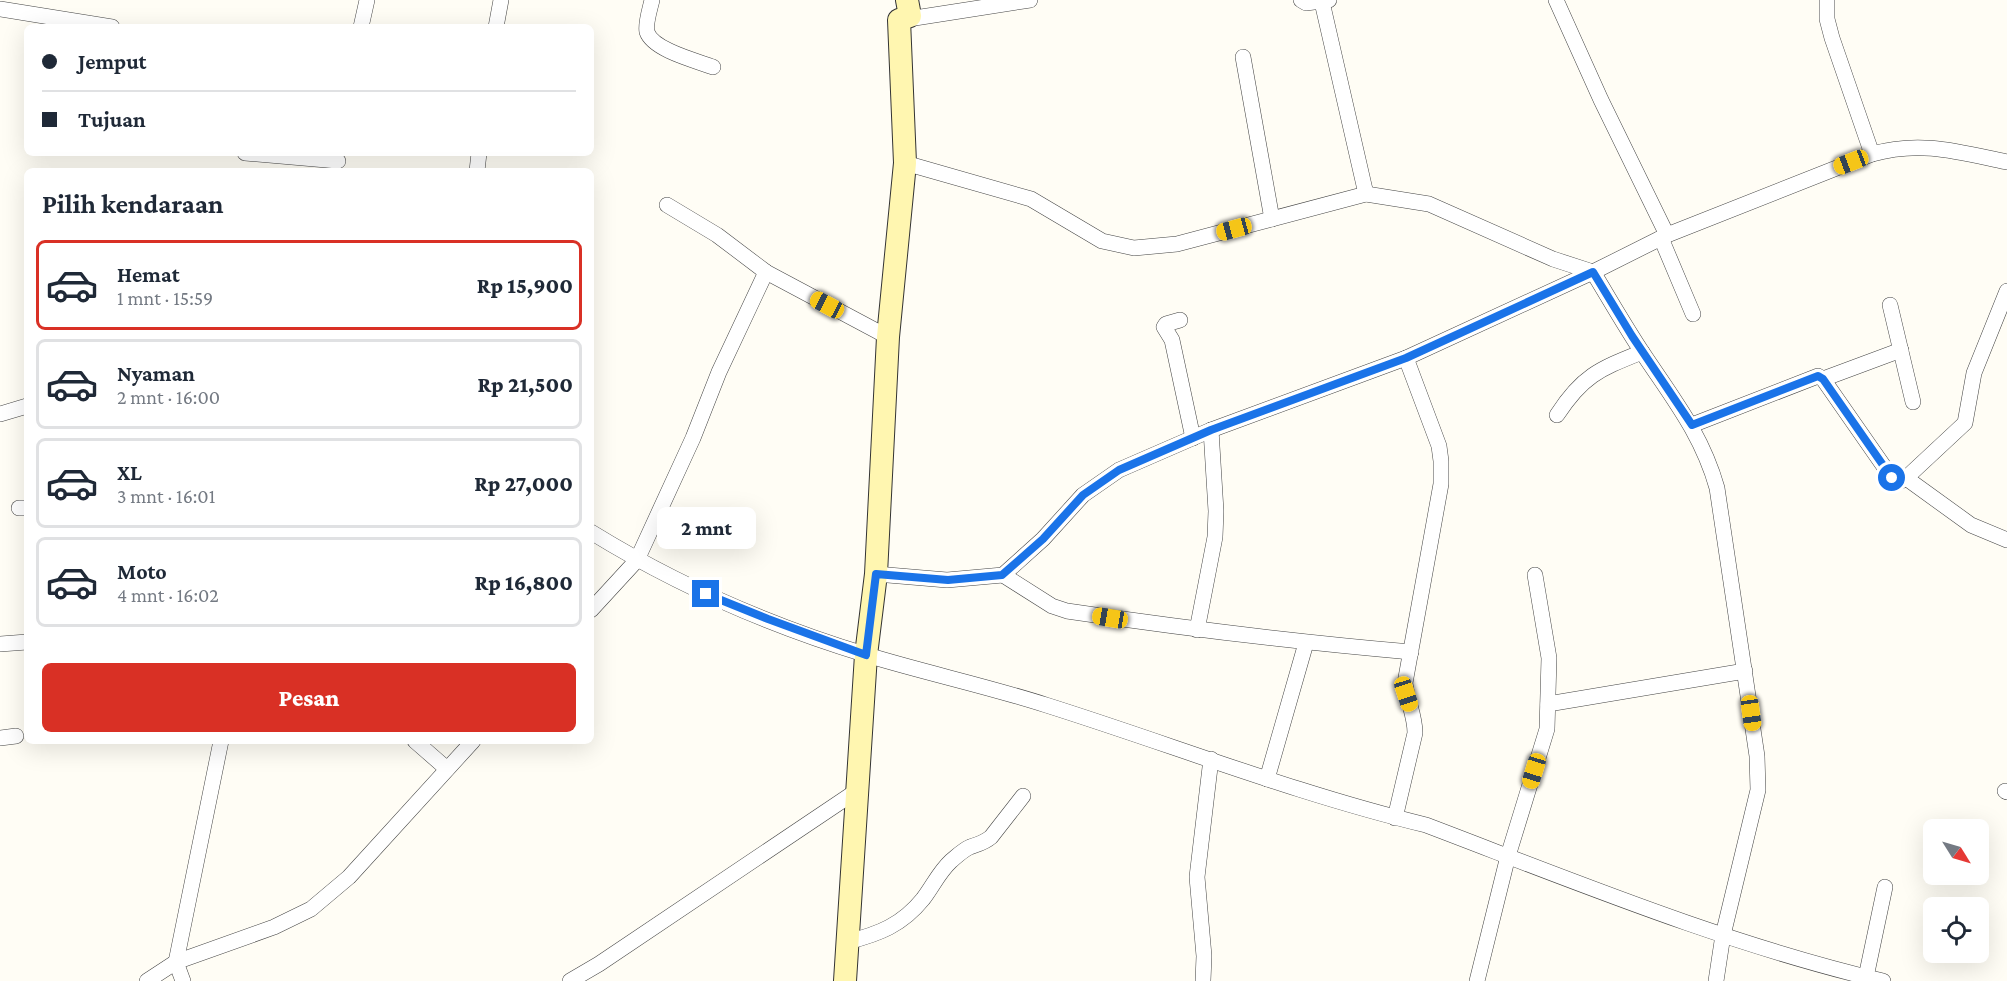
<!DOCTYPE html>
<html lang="id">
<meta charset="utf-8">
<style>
body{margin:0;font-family:"Crimson Pro",serif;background:#f6f6f7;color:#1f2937;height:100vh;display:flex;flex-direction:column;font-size:22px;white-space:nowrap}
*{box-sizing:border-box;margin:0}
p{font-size:20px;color:#747a83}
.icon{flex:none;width:33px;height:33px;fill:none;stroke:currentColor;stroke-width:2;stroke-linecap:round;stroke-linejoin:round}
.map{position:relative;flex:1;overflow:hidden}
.side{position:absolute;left:24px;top:168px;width:570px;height:576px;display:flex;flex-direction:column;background:#fff;border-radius:9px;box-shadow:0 6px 24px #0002}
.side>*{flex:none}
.guide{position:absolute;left:24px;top:24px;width:570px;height:132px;border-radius:9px;box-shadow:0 6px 24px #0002;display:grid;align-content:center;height:132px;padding:0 18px;background:#fff}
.needle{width:39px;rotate:127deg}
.fabs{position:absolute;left:1923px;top:819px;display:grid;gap:12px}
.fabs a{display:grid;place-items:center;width:66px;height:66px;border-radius:9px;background:#fff;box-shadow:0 6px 24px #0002;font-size:30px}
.end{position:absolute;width:27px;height:27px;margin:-14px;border:8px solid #1a73e8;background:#fff;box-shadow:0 0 0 3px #fff}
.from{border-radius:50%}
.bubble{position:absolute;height:42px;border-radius:9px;background:#fff;box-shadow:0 6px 24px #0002;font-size:20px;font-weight:800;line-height:42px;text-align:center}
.car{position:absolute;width:18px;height:36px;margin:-18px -9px;border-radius:8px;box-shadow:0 0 4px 2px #0007;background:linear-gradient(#f5c518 24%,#345 0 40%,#f5c518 0 76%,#345 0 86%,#f5c518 0)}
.guide b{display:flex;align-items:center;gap:21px;height:57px;font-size:22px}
.guide b+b{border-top:2px solid #e0e1e3}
.guide i{width:15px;height:15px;background:#1f2937}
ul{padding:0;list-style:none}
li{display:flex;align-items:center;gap:18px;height:90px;margin:0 12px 9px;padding:0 6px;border:3px solid #e0e1e3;border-radius:9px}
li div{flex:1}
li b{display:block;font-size:22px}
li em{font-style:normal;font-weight:800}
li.on{border-color:#d93025}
li>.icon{width:54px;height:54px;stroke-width:1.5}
h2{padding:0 18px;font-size:27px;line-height:72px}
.primary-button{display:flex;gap:12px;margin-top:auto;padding:12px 18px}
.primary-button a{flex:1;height:69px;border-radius:9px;background:#d93025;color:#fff;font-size:24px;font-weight:800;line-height:69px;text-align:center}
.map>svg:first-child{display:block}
</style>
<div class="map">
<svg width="2007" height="981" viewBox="0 0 2007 981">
<rect width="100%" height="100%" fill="#fffdf5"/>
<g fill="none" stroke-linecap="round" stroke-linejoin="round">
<g stroke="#444" stroke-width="16">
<g id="street">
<path d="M652,0C650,9 645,24 647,32C653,50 697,61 713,67"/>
<polyline points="1301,0 1306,3 1329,0"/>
<polyline points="1556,0 1601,100 1667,235"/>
<polyline points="1827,0 1827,19 1832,38 1872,154"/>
<polyline points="1322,2 1366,194"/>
<polyline points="0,9 112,27"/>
<polyline points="902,20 1030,0"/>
<polyline points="361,27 367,0"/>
<polyline points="496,27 501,0"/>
<polyline points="1243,57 1272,219"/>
<polyline points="245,153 338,161"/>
<path d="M905,163L1031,199L1102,241L1134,248L1177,244L1366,194L1429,204L1553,259L1593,272L1667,235L1872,154C1921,140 1959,152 2007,162"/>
<polyline points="477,171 479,153"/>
<polyline points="667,205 717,235 766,272 888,337"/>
<polyline points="1661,238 1693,314"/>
<polyline points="1890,305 1913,402"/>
<polyline points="1180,320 1166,324 1164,327 1172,340 1193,438"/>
<polyline points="1823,379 1901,350"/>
<polyline points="0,414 27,406"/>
<path d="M1557,415C1583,375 1600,369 1642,352"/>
<polyline points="1692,425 1818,376 1823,379 1892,478 1899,482 1906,478 1965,423 1974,373 2007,291"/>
<polyline points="1906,478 1971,525 2007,540"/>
<polyline points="19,508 27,508"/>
<path d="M591,532C677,585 771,626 867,655C926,673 987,686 1046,705C1173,745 1297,794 1426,825C1576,882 1726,944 1883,981"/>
<path d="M876,574L947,580L1003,575L1043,539L1083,495L1119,470L1211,430L1406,358L1593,272C1610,300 1626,328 1644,355C1674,400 1702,435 1717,488L1757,756L1758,790L1723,935L1716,981"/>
<path d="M1003,575L1052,606L1067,611C1182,628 1295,642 1411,652"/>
<polyline points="591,610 637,560 693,438 719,372 766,272"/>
<polyline points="1197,630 1215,537 1216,511 1211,430"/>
<polyline points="0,644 27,642"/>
<polyline points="1548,704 1745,671"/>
<polyline points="0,738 16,736"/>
<polyline points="415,741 447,769"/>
<polyline points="1267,779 1306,643"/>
<polyline points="2005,791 2007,792"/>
<path d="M1395,818L1415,733C1415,715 1407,701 1405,683L1441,484V461L1439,446L1406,358"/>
<path d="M847,942C879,934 902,925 923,899C933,886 939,872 951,861C957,856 963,850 970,847C978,844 984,843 991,837L1023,796"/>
<polyline points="1866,977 1885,887"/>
<polyline points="147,981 176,962 274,927 311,909 349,877 473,741"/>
<polyline points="183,981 176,962 221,741"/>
<polyline points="570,981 599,964 858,790"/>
<polyline points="1203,981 1204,956 1197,877 1211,759"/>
<polyline points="1477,981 1508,856 1547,729 1549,658 1535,575"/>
</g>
</g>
<g stroke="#333" stroke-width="24">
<polyline id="secondary" points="845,981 866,655 876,574 888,337 905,163 899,20 910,16 907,0"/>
</g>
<use href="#street" stroke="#fff" stroke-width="15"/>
<use href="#secondary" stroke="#fff6b0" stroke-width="22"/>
</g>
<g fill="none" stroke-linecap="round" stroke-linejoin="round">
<polyline stroke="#1a73e8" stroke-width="8" points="706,594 768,619 866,655 876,574 948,580 1002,575 1043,539 1083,495 1119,470 1211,430 1406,358 1593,272 1632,336 1692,425 1818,376 1823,379 1892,478"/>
</g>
</svg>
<div class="fabs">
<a><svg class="needle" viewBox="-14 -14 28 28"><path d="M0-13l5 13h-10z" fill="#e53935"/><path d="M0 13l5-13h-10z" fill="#747a83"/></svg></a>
<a><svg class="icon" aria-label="locate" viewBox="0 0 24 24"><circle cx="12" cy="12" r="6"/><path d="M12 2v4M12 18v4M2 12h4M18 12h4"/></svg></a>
</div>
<i class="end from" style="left:1892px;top:478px"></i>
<i class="end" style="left:706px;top:594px"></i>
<div class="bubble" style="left:657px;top:507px;width:99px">2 mnt</div>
<i class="car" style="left:1851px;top:162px;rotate:249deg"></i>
<i class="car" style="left:1234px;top:229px;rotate:255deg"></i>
<i class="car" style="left:827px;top:305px;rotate:298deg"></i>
<i class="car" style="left:1110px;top:618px;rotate:279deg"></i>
<i class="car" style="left:1406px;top:694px;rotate:162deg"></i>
<i class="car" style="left:1751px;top:713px;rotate:172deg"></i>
<i class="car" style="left:1534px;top:771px;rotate:197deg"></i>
<div class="guide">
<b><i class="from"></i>Jemput</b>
<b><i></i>Tujuan</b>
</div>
<section class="side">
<h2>Pilih kendaraan</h2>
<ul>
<li class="on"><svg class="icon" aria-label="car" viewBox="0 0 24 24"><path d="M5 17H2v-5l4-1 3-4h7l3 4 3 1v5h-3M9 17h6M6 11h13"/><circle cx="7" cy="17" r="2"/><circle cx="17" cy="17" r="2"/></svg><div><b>Hemat</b><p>1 mnt · 15:59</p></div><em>Rp 15,900</em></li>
<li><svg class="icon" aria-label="car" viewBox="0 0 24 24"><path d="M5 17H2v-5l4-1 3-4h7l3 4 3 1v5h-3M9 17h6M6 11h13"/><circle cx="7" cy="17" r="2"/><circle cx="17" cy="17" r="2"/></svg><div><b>Nyaman</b><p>2 mnt · 16:00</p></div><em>Rp 21,500</em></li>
<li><svg class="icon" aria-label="car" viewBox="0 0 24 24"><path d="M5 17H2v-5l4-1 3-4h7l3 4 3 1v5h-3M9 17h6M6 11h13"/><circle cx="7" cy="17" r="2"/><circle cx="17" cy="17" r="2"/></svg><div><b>XL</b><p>3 mnt · 16:01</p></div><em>Rp 27,000</em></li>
<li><svg class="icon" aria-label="car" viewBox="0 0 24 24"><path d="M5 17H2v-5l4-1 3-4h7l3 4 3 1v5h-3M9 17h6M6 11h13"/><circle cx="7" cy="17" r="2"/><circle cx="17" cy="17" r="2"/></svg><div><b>Moto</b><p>4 mnt · 16:02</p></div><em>Rp 16,800</em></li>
</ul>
<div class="primary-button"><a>Pesan</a></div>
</section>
</div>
